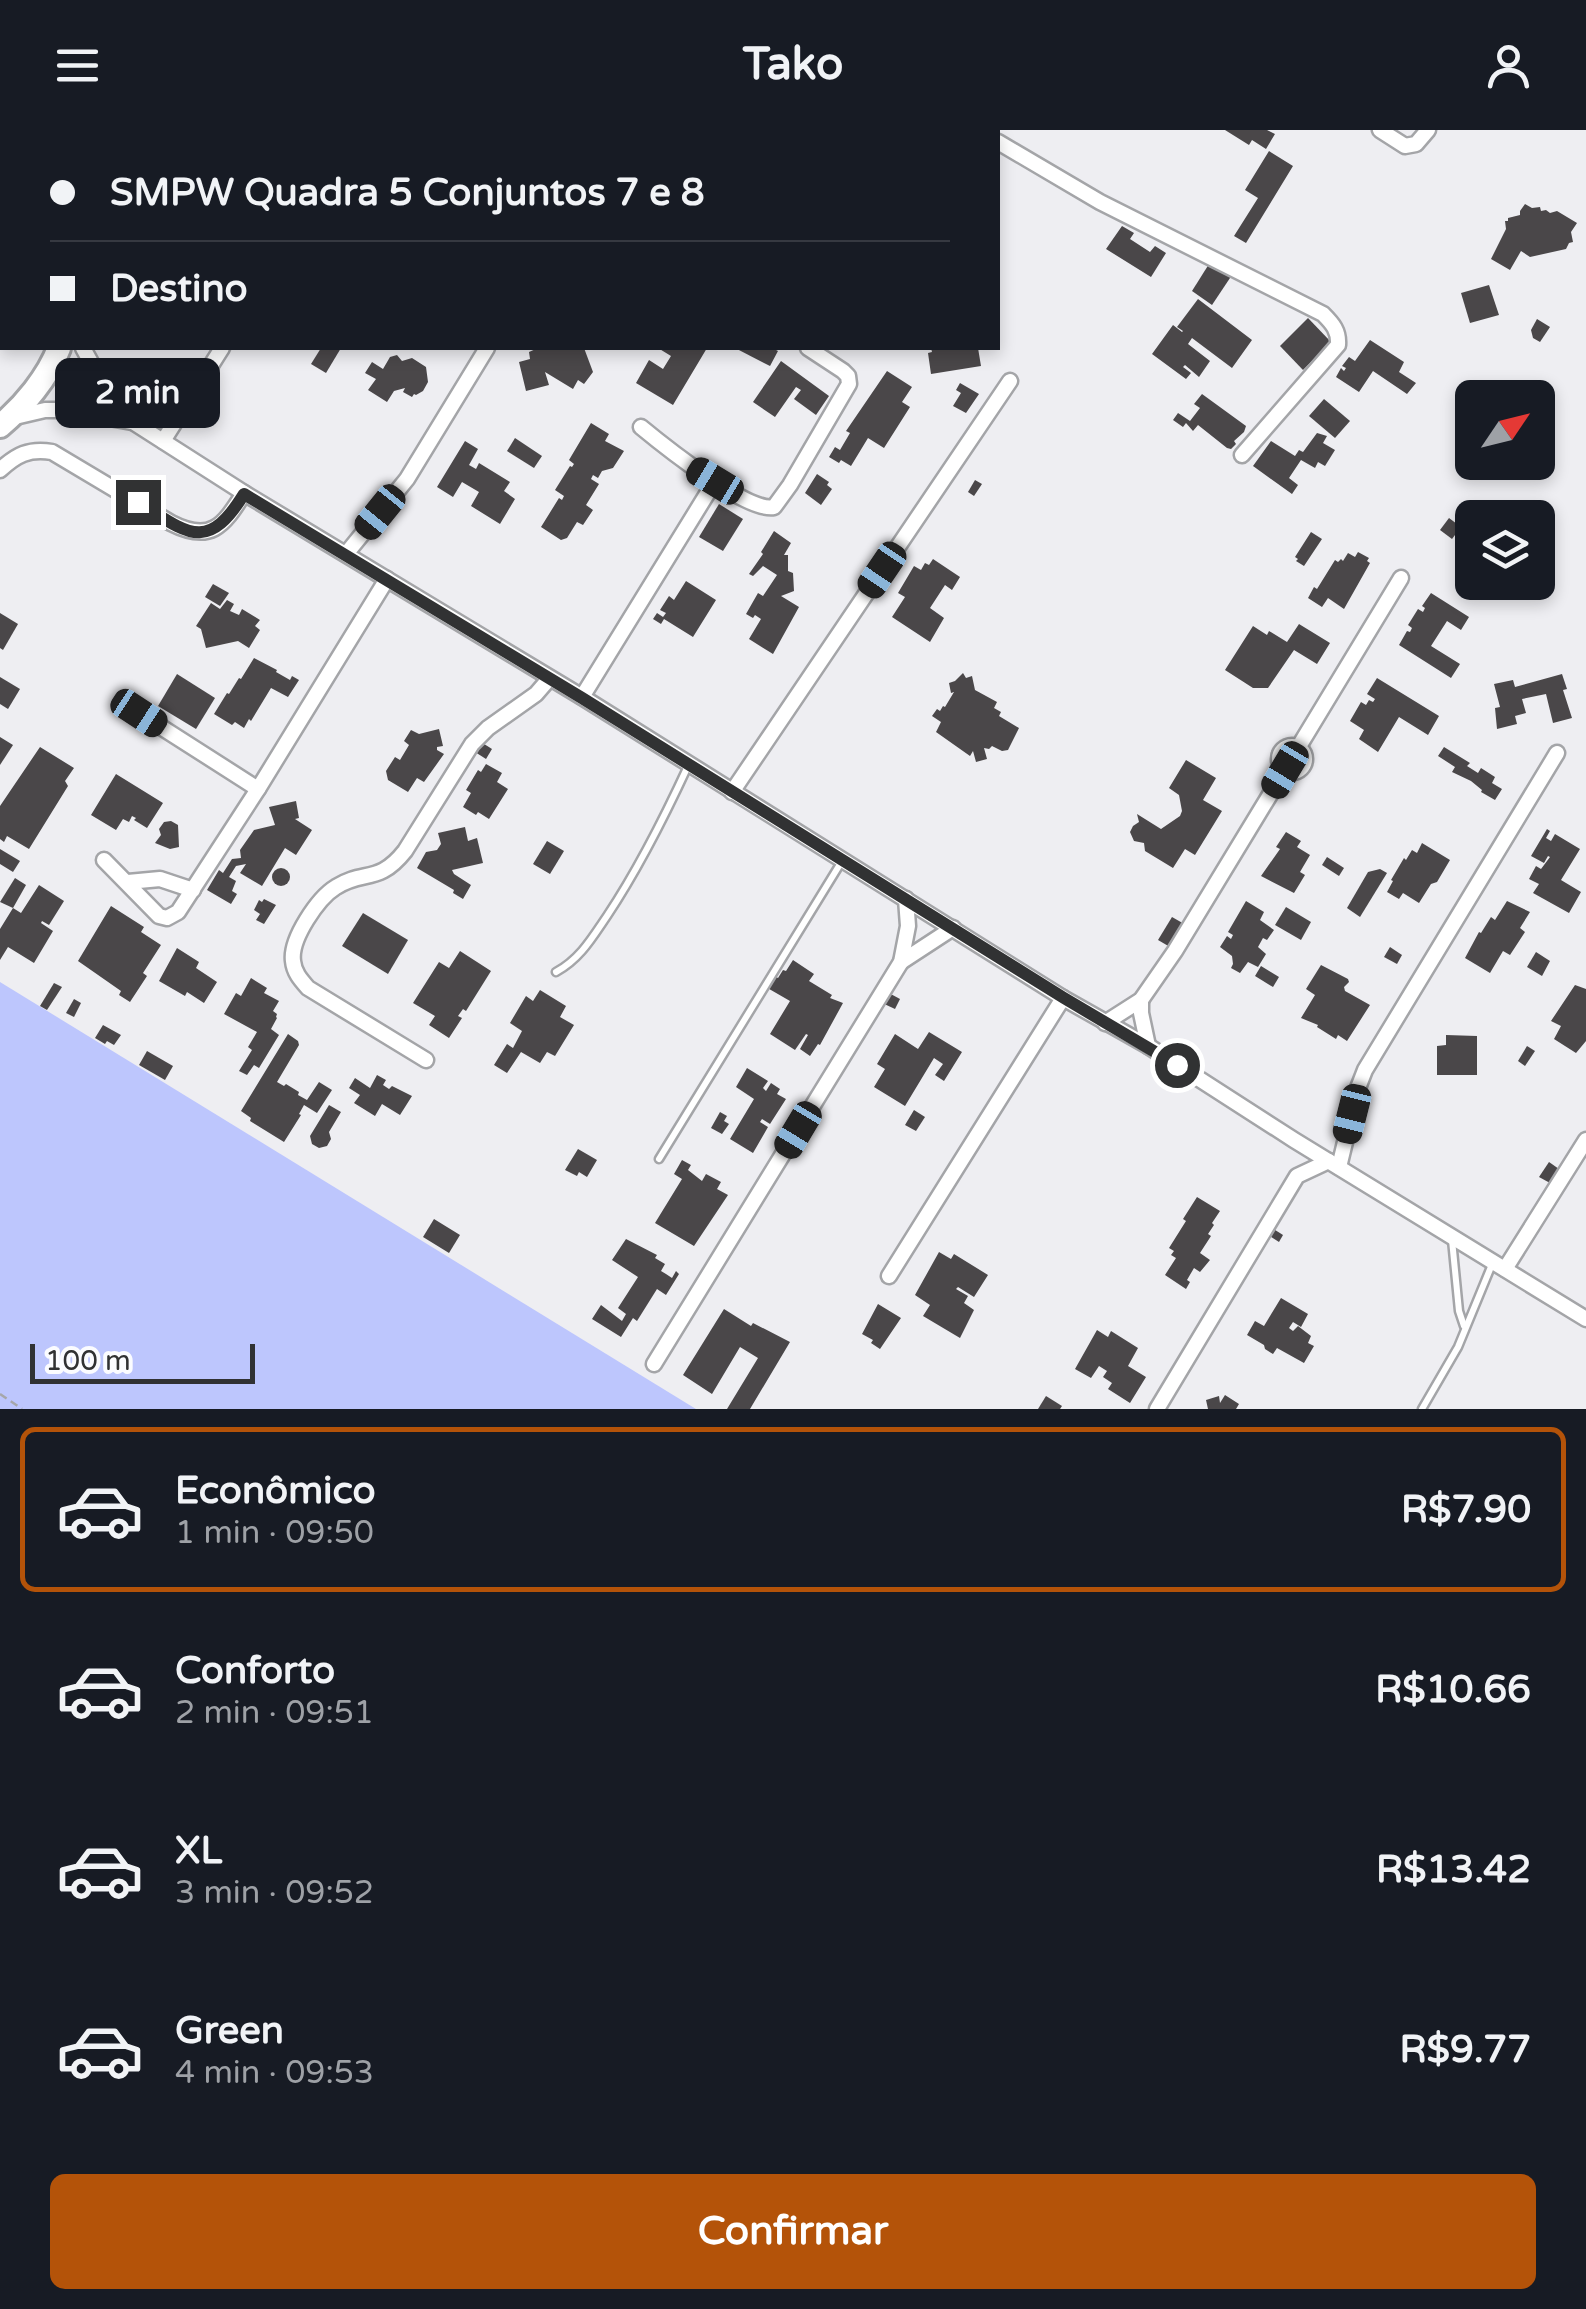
<!DOCTYPE html>
<html lang="pt">
<meta charset="utf-8">
<style>
body{margin:0;font-family:"Varela Round",sans-serif;background:#242831;color:#f1f3f6;height:100vh;display:flex;flex-direction:column;font-size:38px;white-space:nowrap}
*{box-sizing:border-box;margin:0}
p{font-size:32px;color:#9ea1a6}
.icon{flex:none;width:55px;height:55px;fill:none;stroke:currentColor;stroke-width:2;stroke-linecap:round;stroke-linejoin:round}
.map{position:relative;height:1279px;overflow:hidden}
.sheet{display:flex;flex-direction:column;background:#171b24;flex:1}
.sheet>*{flex:none}
.top-card{position:absolute;left:0px;top:0px;width:1000px;height:220px;box-shadow:0 5px 15px #0003;display:grid;align-content:center;height:220px;padding:0 50px;background:#171b24}
.needle{width:65px;rotate:55deg}
.controls{position:absolute;left:1455px;top:250px;display:grid;gap:20px}
.controls a{display:grid;place-items:center;width:100px;height:100px;border-radius:15px;background:#171b24;box-shadow:0 5px 15px #0003;font-size:50px}
.scale{position:absolute;left:30px;bottom:25px;width:225px;box-sizing:border-box;padding-left:10px;border:5px solid #313233;border-top:0;font-size:28px;line-height:35px;white-space:nowrap;color:#313233;-webkit-text-stroke:8px #fbfcff;paint-order:stroke}
.end{position:absolute;width:45px;height:45px;margin:-22px;border:12px solid #313233;background:#fff;box-shadow:0 0 0 5px #fff}
.from{border-radius:50%}
.bubble{position:absolute;height:70px;border-radius:15px;background:#171b24;box-shadow:0 5px 15px #0003;font-size:32px;font-weight:800;line-height:70px;text-align:center}
.car{position:absolute;width:30px;height:60px;margin:-30px -15px;border-radius:12px;box-shadow:0 0 8px 2px #0007;background:linear-gradient(#222 24%,#8ab4d8 0 40%,#222 0 76%,#8ab4d8 0 86%,#222 0)}
.top-card b{display:flex;align-items:center;gap:35px;height:95px;font-size:38px}
.top-card b+b{border-top:2px solid #363941}
.top-card i{width:25px;height:25px;background:#f1f3f6}
ul{padding:18px 0 0;list-style:none}
li{display:flex;align-items:center;gap:30px;height:165px;margin:0 20px 15px;padding:0 30px;border:5px solid transparent;border-radius:15px}
li div{flex:1}
li b{display:block;font-size:38px}
li em{font-style:normal;font-weight:800}
li.current{border-color:#b45309}
li>.icon{width:90px;height:90px;stroke-width:1.5}
.action{display:flex;gap:20px;margin-top:auto;padding:20px 50px}
.action a{flex:1;height:115px;border-radius:15px;background:#b45309;color:#fff;font-size:40px;font-weight:800;line-height:115px;text-align:center}
header{display:flex;justify-content:space-between;align-items:center;height:130px;padding:0 50px;background:#171b24;font-size:45px;font-weight:800}
.map>svg:first-child{display:block}
</style>
<header><svg class="icon" aria-label="menu" viewBox="0 0 24 24"><path d="M4 6h16M4 12h16M4 18h16"/></svg>Tako<svg class="icon" aria-label="person" viewBox="0 0 24 24"><circle cx="12" cy="8" r="4"/><path d="M4 21q1-7 8-7t8 7"/></svg></header>
<div class="map">
<svg width="1586" height="1279" viewBox="0 0 1586 1279">
<rect width="100%" height="100%" fill="#eeeef2"/>
<polygon fill="#bdc6fd" points="0,852 696,1279 0,1279"/>
<g fill="#4a4749">
<polygon points="1225,0 1267,0 1275,4 1266,19 1252,10 1249,15"/>
<polygon points="1269,21 1293,36 1246,113 1234,106 1258,68 1245,60"/>
<polygon points="1525,74 1532,78 1540,77 1541,81 1546,80 1550,83 1557,81 1577,93 1571,102 1573,112 1569,113 1566,119 1530,127 1521,121 1510,140 1491,129 1506,99 1505,91 1508,91 1508,88 1520,85 1520,81"/>
<polygon points="1122,96 1134,103 1130,109 1150,122 1155,116 1166,123 1151,147 1106,119"/>
<polygon points="1209,134 1232,145 1212,175 1192,161"/>
<polygon points="1489,155 1499,185 1470,193 1461,163"/>
<polygon points="1198,169 1252,210 1232,238 1192,208 1188,214 1210,231 1199,247 1185,235 1183,237 1191,243 1186,249 1152,224 1173,195 1182,202 1183,201 1177,197"/>
<polygon points="1308,188 1331,212 1303,240 1280,216"/>
<polygon points="1537,189 1550,197 1540,212 1533,208 1531,200"/>
<polygon points="1370,210 1404,232 1399,242 1416,253 1407,264 1373,241 1359,262 1336,247 1341,238 1344,241 1346,238 1342,236 1349,227 1355,231"/>
<polygon points="321,218 341,218 326,243 311,234"/>
<polygon points="538,218 584,218 593,242 584,254 578,250 573,259 545,242 549,255 526,261 519,232 530,229 529,222"/>
<polygon points="658,218 707,218 673,275 636,253 649,230 663,239 671,226"/>
<polygon points="735,218 772,218 778,221 770,236"/>
<polygon points="931,218 978,218 981,236 931,244 928,223 932,222"/>
<polygon points="397,225 402,231 412,228 426,237 428,252 423,261 416,265 414,264 412,267 403,262 405,258 394,261 387,272 368,260 376,249 365,243 372,232 383,239 390,227"/>
<polygon points="781,231 829,266 816,285 794,269 801,260 796,257 775,287 753,272"/>
<polygon points="887,241 912,257 902,272 910,277 884,318 868,308 851,336 841,330 839,333 829,327 835,317 840,320 850,303 846,301"/>
<polygon points="960,253 979,264 966,283 953,276 961,263 956,260"/>
<polygon points="1202,264 1246,296 1244,302 1234,311 1236,314 1231,319 1227,318 1198,295 1193,301 1186,293 1183,297 1173,290 1178,283 1190,291 1200,278 1194,274"/>
<polygon points="1324,269 1350,291 1335,308 1309,286"/>
<polygon points="591,293 609,304 605,311 624,321 613,338 602,341 598,348 593,345 591,349 599,354 586,375 593,380 583,395 577,392 567,408 561,410 541,397 559,368 562,370 564,366 555,360 570,336 572,337 574,334 569,330"/>
<polygon points="1317,303 1327,306 1323,313 1335,320 1325,336 1318,332 1315,338 1301,330 1289,348 1298,355 1292,364 1253,336 1271,311 1295,326 1299,320 1303,322"/>
<polygon points="515,308 542,326 534,338 507,321"/>
<polygon points="465,311 478,319 469,335 476,339 479,333 510,352 504,361 515,369 500,394 471,376 479,362 462,352 453,367 437,357"/>
<polygon points="817,344 829,352 827,355 832,359 821,375 805,363"/>
<polygon points="975,350 982,354 974,366 968,362"/>
<polygon points="719,374 743,389 723,421 699,407"/>
<polygon points="1449,388 1461,397 1452,409 1440,400"/>
<polygon points="774,401 791,413 784,425 788,425 788,441 793,443 794,461 781,466 799,477 773,524 749,509 761,489 755,485 753,488 746,484 758,463 763,466 777,445 763,436 753,446 749,444 763,424 761,422"/>
<polygon points="1311,402 1322,409 1304,436 1296,431 1298,429 1295,427"/>
<polygon points="1358,422 1369,428 1367,431 1370,433 1344,479 1328,468 1322,477 1308,468 1314,457 1317,459 1335,430 1338,432 1341,429 1343,431 1348,423 1355,427"/>
<polygon points="933,429 960,447 952,460 945,455 930,478 944,488 930,512 892,487 905,467 898,463 914,436 921,440 925,433 929,435"/>
<polygon points="686,451 716,470 693,507 664,489 661,494 653,489 657,483 663,487 666,483 660,480 669,466 674,470"/>
<polygon points="213,454 229,463 220,476 205,467"/>
<polygon points="1431,463 1469,487 1461,500 1447,491 1431,516 1460,534 1451,548 1399,515 1407,501 1410,502 1412,498 1408,495 1418,479 1423,482 1425,478 1422,476"/>
<polygon points="227,470 234,474 230,481 239,485 242,479 260,490 255,496 260,500 249,518 238,511 206,518 201,499 196,496 211,473 220,479"/>
<polygon points="0,483 18,494 3,520 0,518"/>
<polygon points="1299,494 1330,513 1317,534 1294,520 1268,558 1253,558 1225,540 1253,496 1267,505 1269,501 1287,512"/>
<polygon points="254,528 277,540 276,542 290,550 292,546 299,550 288,567 271,558 251,591 249,589 244,598 235,592 232,595 214,584 227,563 229,564 239,548 241,549"/>
<polygon points="963,543 966,548 972,546 975,560 997,572 994,578 1001,582 999,586 1019,598 1008,620 1002,621 992,616 989,619 984,618 987,629 976,632 973,621 970,626 936,602 941,592 932,586 937,579 940,581 943,576 945,577 954,562 951,563 949,553 955,551"/>
<polygon points="177,544 215,568 196,599 158,576"/>
<polygon points="1562,544 1567,559 1563,560 1572,588 1553,593 1546,564 1522,569 1526,583 1515,586 1517,594 1497,599 1495,578 1500,577 1494,554 1513,550 1515,557"/>
<polygon points="0,547 20,559 8,579 0,574"/>
<polygon points="1377,548 1439,586 1428,605 1399,587 1378,622 1359,609 1364,600 1350,591 1361,572 1366,575 1369,570 1373,572 1375,569 1367,564"/>
<polygon points="439,599 443,616 437,617 437,620 444,624 424,652 417,648 408,662 388,650 386,641 395,627 400,630 409,615 404,611 411,600 419,604"/>
<polygon points="0,607 13,615 0,635"/>
<polygon points="481,612 492,619 486,629 475,622"/>
<polygon points="40,617 74,638 65,651 68,656 29,719 7,706 4,712 0,709 0,676"/>
<polygon points="1444,617 1470,633 1467,636 1478,643 1481,638 1495,647 1492,653 1502,659 1495,670 1481,662 1482,660 1471,651 1452,642 1455,637 1438,626"/>
<polygon points="1186,630 1216,648 1203,670 1222,681 1195,725 1185,719 1173,738 1145,721 1144,713 1134,711 1130,702 1133,696 1139,692 1137,684 1161,699 1180,686 1182,681 1179,665 1169,658"/>
<polygon points="486,634 502,643 497,652 508,659 489,689 478,682 476,685 463,677 471,663 466,660 478,640 481,642"/>
<polygon points="116,644 163,673 147,698 134,690 136,688 132,686 129,692 123,689 116,700 91,685"/>
<polygon points="296,671 299,688 295,689 312,700 296,725 285,718 262,756 240,743 246,734 236,736 229,747 236,751 232,761 237,764 231,774 207,760 219,740 223,743 232,729 241,728 240,720 254,700 275,695 269,677"/>
<polygon points="171,691 178,695 179,717 170,719 155,713 161,705 159,699 164,692"/>
<polygon points="465,697 468,711 477,708 483,733 452,740 454,744 471,755 463,769 453,763 454,760 417,738 426,722 437,720 441,714 438,703"/>
<polygon points="1547,699 1550,701 1546,708 1551,711 1555,704 1580,719 1561,750 1581,762 1569,783 1533,763 1539,754 1529,749 1536,736 1541,739 1550,727 1548,726 1544,733 1531,726"/>
<polygon points="1286,702 1301,711 1297,717 1310,725 1300,742 1305,745 1294,763 1261,746 1280,719 1276,717"/>
<polygon points="547,711 564,721 550,744 533,734"/>
<polygon points="1422,713 1450,730 1437,752 1431,754 1419,773 1403,763 1399,769 1387,762 1393,751 1391,750 1404,728 1406,730 1412,720 1417,723"/>
<polygon points="0,719 20,731 13,742 0,734"/>
<polygon points="1327,727 1344,738 1339,746 1322,735"/>
<circle cx="281" cy="747" r="9"/>
<polygon points="1380,739 1387,743 1360,787 1347,778 1368,742"/>
<polygon points="15,748 26,755 13,778 0,772"/>
<polygon points="39,755 64,771 49,795 42,791 41,793 53,801 34,833 8,817 0,830 0,799 13,778 21,783"/>
<polygon points="264,769 276,775 264,794 256,790 260,784 254,780 259,770 262,772"/>
<polygon points="1246,771 1264,782 1260,790 1274,800 1267,810 1263,808 1258,817 1266,824 1258,837 1248,832 1240,843 1231,838 1233,834 1232,826 1220,817 1227,806 1231,809 1233,805 1228,802"/>
<polygon points="1507,771 1530,782 1520,798 1525,802 1510,825 1503,821 1490,843 1465,828 1479,802 1481,803 1491,787 1495,790"/>
<polygon points="111,776 144,797 141,802 161,815 143,843 147,846 130,872 119,865 121,861 78,831"/>
<polygon points="1286,777 1311,792 1301,810 1275,795"/>
<polygon points="363,783 408,810 388,844 342,816"/>
<polygon points="1172,787 1186,795 1170,817 1158,810"/>
<polygon points="1390,817 1402,825 1397,834 1384,827"/>
<polygon points="177,818 199,832 196,838 217,852 204,873 187,862 185,866 159,851"/>
<polygon points="460,821 491,841 466,881 463,879 458,886 462,888 449,908 429,895 435,886 413,873 439,832 449,838"/>
<polygon points="1536,822 1550,831 1542,846 1527,837"/>
<polygon points="793,830 814,844 809,851 832,865 830,868 843,873 820,915 818,914 810,926 800,919 808,905 806,904 795,920 770,904 790,871 764,856 771,844 778,848 783,840 786,841"/>
<polygon points="1321,835 1348,849 1349,852 1344,857 1345,861 1370,875 1347,911 1338,905 1336,909 1317,897 1318,895 1301,888 1315,865 1306,859"/>
<polygon points="1261,836 1279,847 1273,857 1255,846"/>
<polygon points="251,848 267,858 264,863 279,871 273,881 277,884 276,887 277,888 271,899 279,905 259,938 254,935 247,945 239,941 252,920 248,917 257,902 224,884 236,863 241,866"/>
<polygon points="54,853 62,857 47,880 40,876"/>
<polygon points="1575,855 1586,859 1586,911 1576,923 1554,909 1561,896 1551,891"/>
<polygon points="540,860 566,876 560,887 574,895 555,926 547,922 540,933 521,922 507,943 494,935 507,914 513,918 522,901 510,893 526,866 533,871"/>
<polygon points="887,862 900,869 895,879 880,872"/>
<polygon points="74,869 81,873 74,887 66,883"/>
<polygon points="103,895 121,905 114,915 107,911 105,914 95,908"/>
<polygon points="929,902 962,922 944,951 935,945 943,934 934,928 905,976 874,957 885,939 877,934 895,904 918,919"/>
<polygon points="288,904 298,911 299,915 277,952 284,956 286,954 299,962 298,965 307,970 319,952 332,960 317,983 304,975 299,984 301,985 284,1012 250,991 251,988 241,981"/>
<polygon points="1446,905 1477,906 1477,945 1437,945 1437,916 1446,915"/>
<polygon points="1527,916 1535,921 1525,936 1518,931"/>
<polygon points="147,921 173,936 165,950 139,935"/>
<polygon points="747,938 768,951 763,958 766,961 771,953 780,959 777,964 786,969 770,994 762,989 760,992 768,997 753,1023 730,1009 754,969 736,957"/>
<polygon points="377,945 386,950 383,955 389,959 392,956 412,966 400,985 382,974 375,986 354,973 360,965 349,958 355,948 370,958"/>
<polygon points="329,975 341,982 329,1002 331,1009 327,1016 319,1018 312,1014 310,1006"/>
<polygon points="914,980 925,987 916,1001 905,995"/>
<polygon points="720,982 727,986 724,991 729,994 722,1004 711,998"/>
<polygon points="578,1019 597,1030 587,1047 579,1042 577,1046 565,1040"/>
<polygon points="682,1030 691,1035 688,1040 702,1051 706,1044 721,1052 717,1059 728,1065 694,1116 655,1093 682,1049 674,1044"/>
<polygon points="1549,1032 1559,1039 1550,1053 1539,1047"/>
<polygon points="1197,1067 1220,1081 1212,1093 1214,1095 1208,1104 1211,1106 1200,1123 1210,1130 1200,1142 1194,1138 1187,1150 1190,1152 1186,1159 1165,1145 1176,1128 1171,1125 1174,1121 1169,1118 1186,1091 1183,1089"/>
<polygon points="434,1089 460,1105 449,1123 423,1107"/>
<polygon points="1272,1098 1283,1105 1279,1112 1268,1105"/>
<polygon points="626,1109 657,1125 655,1128 665,1134 661,1141 666,1144 672,1148 676,1141 679,1144 666,1165 657,1159 637,1191 633,1188 621,1207 592,1189 601,1175 622,1191 626,1184 618,1178 638,1147 612,1130"/>
<polygon points="939,1122 951,1129 954,1124 988,1145 974,1167 958,1157 956,1159 968,1166 964,1173 974,1180 960,1208 923,1186 930,1175 915,1165"/>
<polygon points="1281,1168 1308,1184 1301,1197 1293,1192 1289,1198 1293,1201 1298,1196 1311,1206 1308,1213 1314,1216 1304,1233 1277,1218 1273,1224 1265,1219 1264,1215 1247,1205 1255,1191 1264,1196"/>
<polygon points="878,1174 901,1188 880,1219 871,1213 873,1210 862,1204"/>
<polygon points="724,1179 751,1196 753,1193 790,1212 750,1279 727,1279 758,1228 740,1217 712,1264 683,1245"/>
<polygon points="1097,1200 1108,1207 1111,1201 1138,1218 1128,1236 1146,1247 1130,1273 1108,1259 1112,1253 1103,1247 1107,1241 1099,1236 1091,1248 1075,1239"/>
<polygon points="1225,1265 1239,1274 1236,1279 1208,1279 1206,1270 1219,1266 1220,1273"/>
<polygon points="1046,1266 1062,1276 1060,1279 1038,1279"/>
</g>
<g fill="none" stroke-linecap="round" stroke-linejoin="round">
<g stroke="#a4a5a8" stroke-width="11">
<g id="service">
<polyline points="47,0 50,2"/>
<polyline points="67,2 72,0"/>
<polyline points="765,2 766,0"/>
<path d="M556,842C580,829 592,808 607,786C639,738 664,688 688,636"/>
<polyline points="659,1029 842,731"/>
<polyline points="1452,1110 1459,1181 1464,1196"/>
<polyline points="1422,1279 1458,1217 1493,1132"/>
</g>
</g>
<g stroke="#a4a5a8" stroke-width="19">
<g id="minor">
<polyline points="978,0 982,2"/>
<polyline points="1380,0 1405,16 1416,14 1428,0"/>
<polyline points="357,2 358,0"/>
<path d="M998,12L1100,72L1323,184C1333,194 1339,201 1338,215L1242,325"/>
<polyline points="83,218 109,265 133,292 244,363 582,567 1063,868 1148,916 1294,1010 1586,1189"/>
<polyline points="15,287 45,280 64,280 132,292"/>
<path d="M641,297C664,316 748,383 774,377L790,355L849,254L848,246L843,241L808,218"/>
<polyline points="163,311 222,218"/>
<path d="M0,340C16,325 29,318 52,322L171,393C210,413 223,397 244,363"/>
<polyline points="346,424 407,349 487,218"/>
<polyline points="582,567 715,351"/>
<polyline points="139,583 258,659"/>
<circle cx="1292" cy="629" r="13"/>
<polyline points="1298,618 1401,448"/>
<polyline points="732,662 1010,251"/>
<polyline points="104,730 159,786 167,788 178,782 258,659 387,449"/>
<polyline points="128,752 160,749 193,760"/>
<polyline points="901,832 953,798"/>
<polyline points="1141,870 1141,883 1148,916"/>
<polyline points="1105,893 1141,870 1175,821 1285,640"/>
<path d="M426,930L308,858C300,849 294,842 293,831C290,809 318,768 336,757C364,739 378,755 405,721L472,614L488,598L536,564L549,549"/>
<polyline points="1339,1037 1358,958 1365,940 1557,623"/>
<polyline points="1505,1139 1586,1010"/>
<polyline points="889,1146 1063,868"/>
<polyline points="654,1234 901,832 908,796 906,769"/>
<polyline points="1157,1279 1297,1046 1329,1031"/>
</g>
</g>
<g stroke="#a4a5a8" stroke-width="28">
<g id="primary">
<polyline points="113,2 115,0"/>
<polyline points="158,2 160,0"/>
<polyline points="0,104 2,103"/>
<path d="M0,296C24,276 48,247 59,218"/>
</g>
</g>
<g stroke="#a6a7aa" stroke-width="2.5" stroke-dasharray="8 5" stroke-linecap="butt">
<polyline points="0,62 2,60"/>
<polyline points="0,1264 22,1279"/>
</g>
<use href="#service" stroke="#fff" stroke-width="6"/>
<use href="#minor" stroke="#fff" stroke-width="14"/>
<use href="#primary" stroke="#fff" stroke-width="22"/>
</g>
<g fill="none" stroke-linecap="round" stroke-linejoin="round">
<path stroke="#313233" stroke-width="12" d="M138,372C187,403 207,424 244,364L582,568L1064,868L1177,935"/>
</g>
</svg>
<div class="controls">
<a><svg class="needle" viewBox="-14 -14 28 28"><path d="M0-13l5 13h-10z" fill="#e53935"/><path d="M0 13l5-13h-10z" fill="#9ea1a6"/></svg></a>
<a><svg class="icon" aria-label="layers" viewBox="0 0 24 24"><path d="M12 4l9 5-9 5-9-5zM3 14l9 5 9-5"/></svg></a>
</div>
<div class="scale">100 m</div>
<i class="end from" style="left:1177px;top:935px"></i>
<i class="end" style="left:138px;top:372px"></i>
<div class="bubble" style="left:55px;top:228px;width:165px">2 min</div>
<i class="car" style="left:715px;top:351px;rotate:301deg"></i>
<i class="car" style="left:380px;top:382px;rotate:219deg"></i>
<i class="car" style="left:882px;top:440px;rotate:214deg"></i>
<i class="car" style="left:139px;top:583px;rotate:123deg"></i>
<i class="car" style="left:1285px;top:640px;rotate:211deg"></i>
<i class="car" style="left:1352px;top:984px;rotate:194deg"></i>
<i class="car" style="left:798px;top:1000px;rotate:211deg"></i>
<div class="top-card">
<b><i class="from"></i>SMPW Quadra 5 Conjuntos 7 e 8</b>
<b><i></i>Destino</b>
</div>
</div>
<section class="sheet">
<ul>
<li class="current"><svg class="icon" aria-label="car" viewBox="0 0 24 24"><path d="M5 17H2v-5l4-1 3-4h7l3 4 3 1v5h-3M9 17h6M6 11h13"/><circle cx="7" cy="17" r="2"/><circle cx="17" cy="17" r="2"/></svg><div><b>Econômico</b><p>1 min · 09:50</p></div><em>R$7.90</em></li>
<li><svg class="icon" aria-label="car" viewBox="0 0 24 24"><path d="M5 17H2v-5l4-1 3-4h7l3 4 3 1v5h-3M9 17h6M6 11h13"/><circle cx="7" cy="17" r="2"/><circle cx="17" cy="17" r="2"/></svg><div><b>Conforto</b><p>2 min · 09:51</p></div><em>R$10.66</em></li>
<li><svg class="icon" aria-label="car" viewBox="0 0 24 24"><path d="M5 17H2v-5l4-1 3-4h7l3 4 3 1v5h-3M9 17h6M6 11h13"/><circle cx="7" cy="17" r="2"/><circle cx="17" cy="17" r="2"/></svg><div><b>XL</b><p>3 min · 09:52</p></div><em>R$13.42</em></li>
<li><svg class="icon" aria-label="car" viewBox="0 0 24 24"><path d="M5 17H2v-5l4-1 3-4h7l3 4 3 1v5h-3M9 17h6M6 11h13"/><circle cx="7" cy="17" r="2"/><circle cx="17" cy="17" r="2"/></svg><div><b>Green</b><p>4 min · 09:53</p></div><em>R$9.77</em></li>
</ul>
<div class="action"><a>Confirmar</a></div>
</section>
